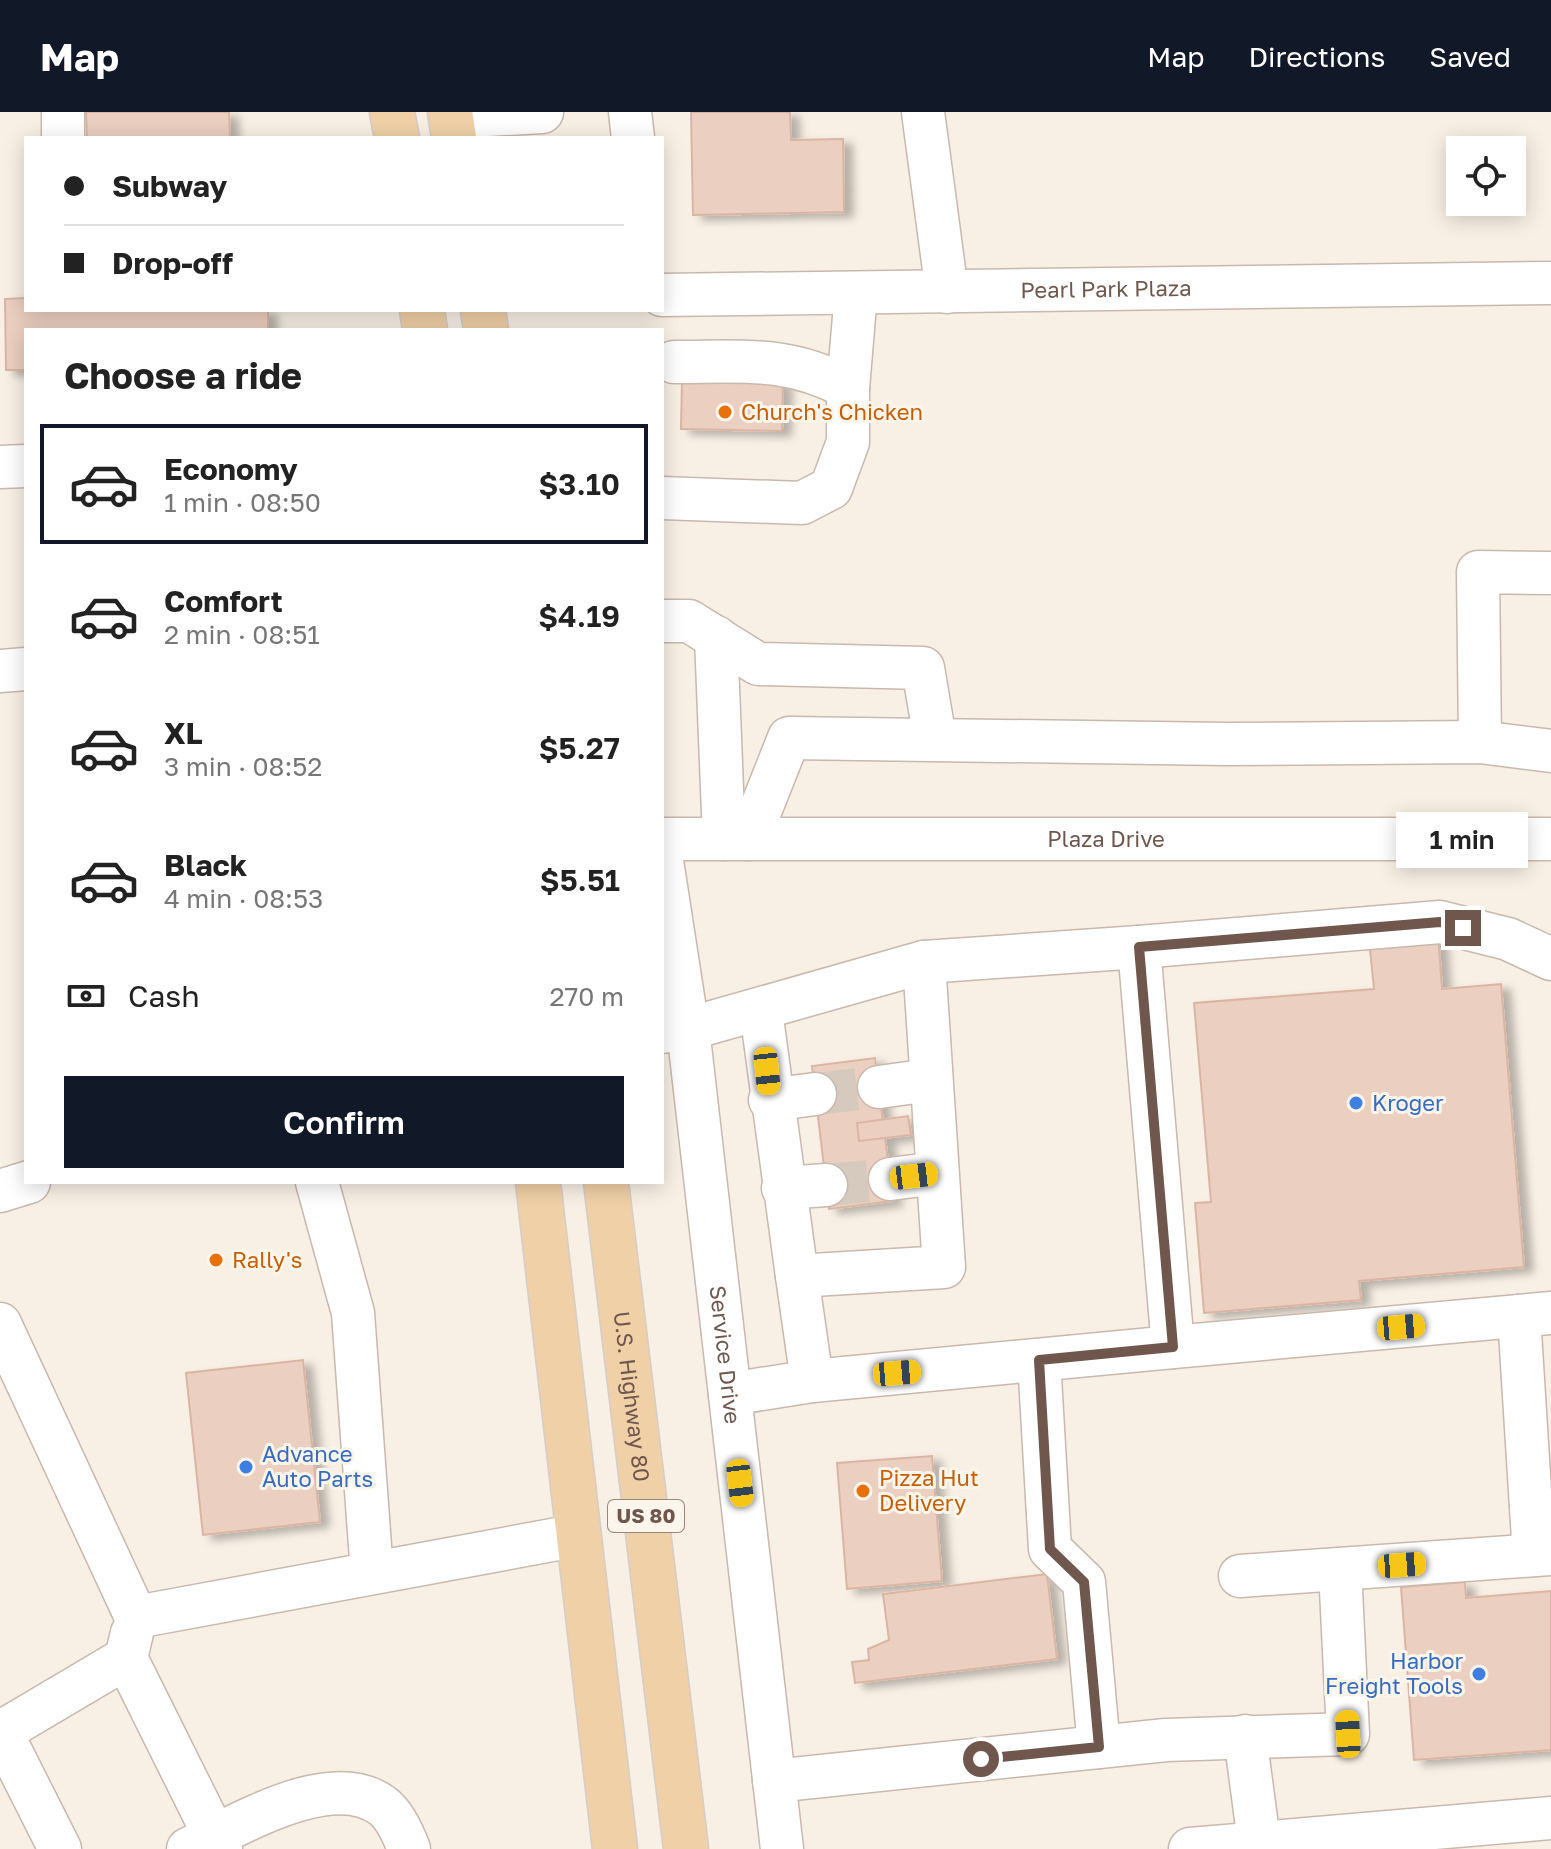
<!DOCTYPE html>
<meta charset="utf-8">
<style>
body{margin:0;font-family:"Golos Text",sans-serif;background:#f2f2f2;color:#222;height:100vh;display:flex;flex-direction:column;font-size:30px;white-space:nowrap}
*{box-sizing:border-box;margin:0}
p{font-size:26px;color:#767676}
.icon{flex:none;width:44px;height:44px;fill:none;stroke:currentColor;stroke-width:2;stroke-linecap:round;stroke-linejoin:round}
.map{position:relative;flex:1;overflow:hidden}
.details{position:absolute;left:24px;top:216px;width:640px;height:856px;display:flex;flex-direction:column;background:#fff;border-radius:0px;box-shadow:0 4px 20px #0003}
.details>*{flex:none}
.hud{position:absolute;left:24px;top:24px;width:640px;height:176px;border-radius:0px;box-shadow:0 4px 20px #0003;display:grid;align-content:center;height:176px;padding:0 40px;background:#fff}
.fabs{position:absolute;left:1446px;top:24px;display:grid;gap:16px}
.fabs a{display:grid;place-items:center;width:80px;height:80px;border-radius:0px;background:#fff;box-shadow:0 4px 20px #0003;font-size:40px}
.end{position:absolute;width:36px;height:36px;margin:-18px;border:10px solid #6f574e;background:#fff;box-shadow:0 0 0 4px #fff}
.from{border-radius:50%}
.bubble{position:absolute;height:56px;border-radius:0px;background:#fff;box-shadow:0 4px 20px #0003;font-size:26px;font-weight:600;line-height:56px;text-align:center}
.car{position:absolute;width:24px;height:48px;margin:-24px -12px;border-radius:10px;box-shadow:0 0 6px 2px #0007;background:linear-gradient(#f5c518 24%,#345 0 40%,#f5c518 0 76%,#345 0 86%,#f5c518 0)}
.hud b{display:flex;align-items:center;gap:28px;height:76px;font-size:30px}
.hud b+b{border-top:2px solid #e0e0e0}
.hud i{width:20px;height:20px;background:#222}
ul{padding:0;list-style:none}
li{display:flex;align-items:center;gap:24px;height:120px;margin:0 16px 12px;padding:0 24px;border:4px solid transparent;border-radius:0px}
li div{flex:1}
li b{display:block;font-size:30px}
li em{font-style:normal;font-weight:600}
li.selected{border-color:#111827}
li>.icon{width:72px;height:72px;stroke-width:1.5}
h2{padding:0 40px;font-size:36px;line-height:96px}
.pay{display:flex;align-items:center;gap:20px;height:88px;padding:0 40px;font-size:30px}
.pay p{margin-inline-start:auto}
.cta{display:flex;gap:16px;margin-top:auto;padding:16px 40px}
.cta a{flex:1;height:92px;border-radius:0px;background:#111827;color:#fff;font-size:32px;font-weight:600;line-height:92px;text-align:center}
header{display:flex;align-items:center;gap:48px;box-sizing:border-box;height:112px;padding:0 40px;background:#111827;color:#fff}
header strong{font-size:38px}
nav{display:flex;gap:44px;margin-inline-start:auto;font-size:28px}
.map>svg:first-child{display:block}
</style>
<header>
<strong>Map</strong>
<nav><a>Map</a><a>Directions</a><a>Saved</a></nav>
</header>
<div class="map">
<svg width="1551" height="1737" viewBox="0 0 1551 1737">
<defs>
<filter id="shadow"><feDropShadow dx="9" dy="5" stdDeviation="4" flood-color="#0004"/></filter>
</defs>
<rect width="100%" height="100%" fill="#f9f0e5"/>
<g fill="#ebcfc0" stroke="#dbb5a3" stroke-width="2" filter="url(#shadow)">
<polygon points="86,0 229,0 230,26 87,26"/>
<polygon points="691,0 790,0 791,28 843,27 844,100 693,103"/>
<polygon points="26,186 26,198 268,198 268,218 26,218 26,258 6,258 5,187"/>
<polygon points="682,267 783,269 782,319 681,317"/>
<polygon points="1438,821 1442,877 1501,872 1524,1155 1359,1169 1361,1188 1204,1201 1195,1091 1211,1090 1194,891 1374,877 1369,827"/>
<polygon points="875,946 893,1089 829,1097 812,954"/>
<polygon points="908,1004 911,1023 859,1029 857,1011"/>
<polygon points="303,1248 320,1410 203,1423 186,1261"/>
<polygon points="932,1344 942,1469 847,1477 837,1351"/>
<polygon points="1047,1462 1057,1547 855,1571 852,1550 869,1548 868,1537 889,1528 883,1482"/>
<polygon points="1465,1470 1466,1486 1551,1479 1551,1638 1414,1648 1401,1475"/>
</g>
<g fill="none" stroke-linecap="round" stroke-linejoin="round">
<g stroke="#d6cabf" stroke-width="42" stroke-dasharray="42 21" stroke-linecap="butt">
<polyline points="815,982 879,975"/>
<polyline points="826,1073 890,1067"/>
</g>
<g stroke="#c9b8ad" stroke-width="45">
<g id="minor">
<polyline points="63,0 63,26"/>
<polyline points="630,0 633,26"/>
<polyline points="923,0 947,180"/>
<polyline points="451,5 542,0"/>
<path id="s1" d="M662,183L1551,171"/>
<path d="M674,250C740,250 788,243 848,276"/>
<polyline points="0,355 26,354"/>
<polyline points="662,386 802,391 831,376 848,330 848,276 856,181"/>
<polyline points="662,509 689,509 758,552 923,556 935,627"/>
<polyline points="716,525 724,727"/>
<polyline points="0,559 26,557"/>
<polyline points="1480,630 1478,460 1551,461"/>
<path id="s2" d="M662,727H1551"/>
<polyline points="749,727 789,626 1226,632 1480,630 1551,639"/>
<polyline points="662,749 688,917 924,850 1139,835 1173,1235 1551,1201"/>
<polyline points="1139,835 1440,810 1508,827 1551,847"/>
<polyline points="761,899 797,1164 944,1155 924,850"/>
<path id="s3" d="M662,920L688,917L782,1737"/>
<polyline points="879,975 930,968"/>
<polyline points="770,988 815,982"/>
<polyline points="890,1067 937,1061"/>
<polyline points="317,1070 353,1201 372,1461"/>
<polyline points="783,1076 826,1073"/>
<polyline points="0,1079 29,1070"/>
<polyline points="797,1164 812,1269 1173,1235"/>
<polyline points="1519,1204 1534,1443"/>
<polyline points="0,1212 136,1505 579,1423"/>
<polyline points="1039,1248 1050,1437 1084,1470 1099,1635"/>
<polyline points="730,1282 812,1269"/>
<polyline points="1240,1464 1551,1442"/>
<polyline points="126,1546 221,1737"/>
<polyline points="0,1618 60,1737"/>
<polyline points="1,1620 126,1546 132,1521"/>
<polyline points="1245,1624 1260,1737"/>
<polyline points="774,1669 1166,1628 1348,1622 1340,1457"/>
<path d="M188,1737C236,1715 333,1654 384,1695C395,1704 404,1724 409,1737"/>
<polyline points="1190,1737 1551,1706"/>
</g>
</g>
<g stroke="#d4cdca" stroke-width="47">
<g id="major">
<polyline points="392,0 397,26"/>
<polyline points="450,0 454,26"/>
<polyline points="422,198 425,218"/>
<polyline points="483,198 486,218"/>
<polyline points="538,1070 615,1737"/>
<path id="s4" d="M606,1070L686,1737"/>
</g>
</g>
<use href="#minor" stroke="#fff" stroke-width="42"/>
<use href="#major" stroke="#f0d0a6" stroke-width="44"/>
</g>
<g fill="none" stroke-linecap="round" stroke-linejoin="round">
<polyline stroke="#6f574e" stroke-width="10" points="981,1647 1099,1635 1084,1470 1050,1437 1039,1248 1173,1235 1139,835 1440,810 1463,816"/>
</g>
<g fill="#e8710a" stroke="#fcf5eb" stroke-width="3">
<circle cx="725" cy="300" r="8"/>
<circle cx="216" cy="1148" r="8"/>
<circle cx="863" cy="1379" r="8"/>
</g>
<g fill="#3f7fe0" stroke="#fcf5eb" stroke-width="3">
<circle cx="1356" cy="991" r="8"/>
<circle cx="246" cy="1355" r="8"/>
<circle cx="1479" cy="1562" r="8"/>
</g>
<g text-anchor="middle" stroke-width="6" stroke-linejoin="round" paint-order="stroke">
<rect fill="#fcf5eb" stroke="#99867d" stroke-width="2" x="608" y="1388" width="76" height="32" rx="6"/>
<g font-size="20" font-weight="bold" fill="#6f574e">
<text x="646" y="1411">US 80</text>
</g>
<g font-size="22" fill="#6f574e" stroke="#fcf5eb">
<text dy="8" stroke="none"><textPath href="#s1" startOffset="444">Pearl Park Plaza</textPath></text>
<text dy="8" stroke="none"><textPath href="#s2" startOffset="444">Plaza Drive</textPath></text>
<text dy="8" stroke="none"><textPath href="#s3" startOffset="354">Service Drive</textPath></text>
<text dy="8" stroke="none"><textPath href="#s4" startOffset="216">U.S. Highway 80</textPath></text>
</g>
<g font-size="22" fill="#c56008" stroke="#fcf5eb" text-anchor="start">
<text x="741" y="308">Church's Chicken</text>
<text x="232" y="1156">Rally's</text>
<text x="879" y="1374">Pizza Hut<tspan x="879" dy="25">Delivery</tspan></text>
</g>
<g font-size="22" fill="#366cbe" stroke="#fcf5eb" text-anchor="start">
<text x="1372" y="999">Kroger</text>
<text x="262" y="1350">Advance<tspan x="262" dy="25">Auto Parts</tspan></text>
<text x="1463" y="1557" text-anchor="end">Harbor<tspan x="1463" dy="25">Freight Tools</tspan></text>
</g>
</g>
</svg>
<div class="fabs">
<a><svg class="icon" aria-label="locate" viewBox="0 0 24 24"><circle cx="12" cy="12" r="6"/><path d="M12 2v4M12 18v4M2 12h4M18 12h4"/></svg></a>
</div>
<i class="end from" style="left:981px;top:1647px"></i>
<i class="end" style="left:1463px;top:816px"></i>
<div class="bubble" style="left:1396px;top:700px;width:132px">1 min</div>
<i class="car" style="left:767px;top:959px;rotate:174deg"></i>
<i class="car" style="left:914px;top:1064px;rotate:83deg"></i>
<i class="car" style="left:1401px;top:1215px;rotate:85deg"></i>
<i class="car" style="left:897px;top:1261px;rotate:85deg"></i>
<i class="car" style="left:740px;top:1371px;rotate:173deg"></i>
<i class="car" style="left:1402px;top:1453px;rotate:86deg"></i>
<i class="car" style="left:1348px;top:1622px;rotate:357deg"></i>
<div class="hud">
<b><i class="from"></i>Subway</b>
<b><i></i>Drop-off</b>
</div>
<section class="details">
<h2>Choose a ride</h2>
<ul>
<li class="selected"><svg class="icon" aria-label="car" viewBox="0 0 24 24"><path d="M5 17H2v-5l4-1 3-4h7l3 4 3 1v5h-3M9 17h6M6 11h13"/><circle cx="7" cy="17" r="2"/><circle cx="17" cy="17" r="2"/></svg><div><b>Economy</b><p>1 min · 08:50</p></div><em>$3.10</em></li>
<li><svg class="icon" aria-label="car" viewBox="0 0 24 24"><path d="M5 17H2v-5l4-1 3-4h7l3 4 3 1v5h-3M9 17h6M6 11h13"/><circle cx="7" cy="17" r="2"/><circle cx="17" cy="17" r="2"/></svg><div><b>Comfort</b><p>2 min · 08:51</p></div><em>$4.19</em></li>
<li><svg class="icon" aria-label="car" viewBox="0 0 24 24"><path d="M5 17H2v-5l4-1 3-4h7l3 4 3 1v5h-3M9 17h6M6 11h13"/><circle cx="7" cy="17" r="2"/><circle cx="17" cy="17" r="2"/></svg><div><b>XL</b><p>3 min · 08:52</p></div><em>$5.27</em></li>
<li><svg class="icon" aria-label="car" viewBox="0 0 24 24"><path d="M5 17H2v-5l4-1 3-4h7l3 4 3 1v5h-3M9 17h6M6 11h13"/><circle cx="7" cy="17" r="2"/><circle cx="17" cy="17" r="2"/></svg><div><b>Black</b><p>4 min · 08:53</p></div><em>$5.51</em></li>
</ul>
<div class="pay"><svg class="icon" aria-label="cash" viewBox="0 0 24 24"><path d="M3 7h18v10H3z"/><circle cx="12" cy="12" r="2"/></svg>Cash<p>270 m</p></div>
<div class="cta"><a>Confirm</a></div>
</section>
</div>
